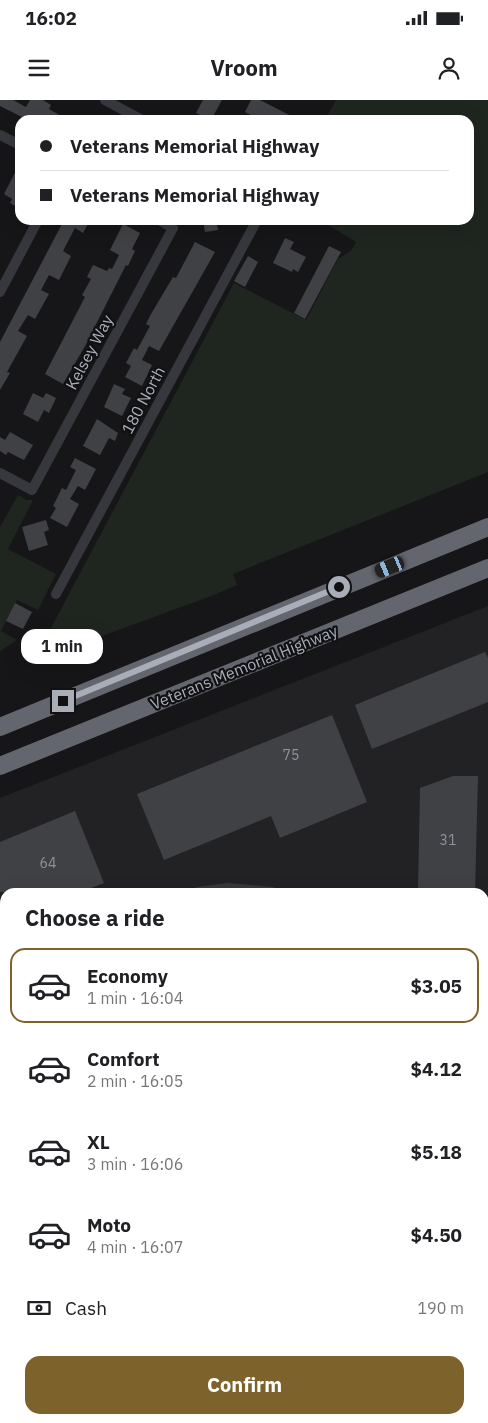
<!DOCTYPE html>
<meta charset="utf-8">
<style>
body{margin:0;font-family:"IBM Plex Sans",sans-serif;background:#f2f2f2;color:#202124;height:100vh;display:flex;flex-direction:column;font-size:19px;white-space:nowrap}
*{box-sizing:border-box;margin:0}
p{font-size:16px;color:#757577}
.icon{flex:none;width:28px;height:28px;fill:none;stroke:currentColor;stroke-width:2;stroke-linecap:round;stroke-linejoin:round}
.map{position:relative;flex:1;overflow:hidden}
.sheet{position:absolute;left:0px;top:788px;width:489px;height:536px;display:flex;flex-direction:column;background:#fff;border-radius:15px 15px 0 0;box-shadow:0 5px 20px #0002}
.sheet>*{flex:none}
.banner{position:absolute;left:15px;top:15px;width:459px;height:110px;border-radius:15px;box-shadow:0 5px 20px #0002;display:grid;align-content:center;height:110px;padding:0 25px;background:#fff}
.end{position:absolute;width:22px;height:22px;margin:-11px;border:6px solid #a8adb8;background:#111;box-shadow:0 0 0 2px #111}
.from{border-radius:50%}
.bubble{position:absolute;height:35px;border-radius:15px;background:#fff;box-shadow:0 5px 20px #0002;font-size:16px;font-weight:700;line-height:35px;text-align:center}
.car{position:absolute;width:15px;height:30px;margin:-15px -8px;border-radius:6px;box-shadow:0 0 4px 1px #0007;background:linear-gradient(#222 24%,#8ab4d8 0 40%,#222 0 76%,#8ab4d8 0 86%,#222 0)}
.banner b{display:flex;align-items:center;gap:18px;height:48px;font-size:19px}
.banner b+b{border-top:1px solid #e0e0e0}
.banner i{width:12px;height:12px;background:#202124}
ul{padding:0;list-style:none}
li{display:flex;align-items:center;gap:15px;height:75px;margin:0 10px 8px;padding:0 15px;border:2px solid transparent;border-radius:15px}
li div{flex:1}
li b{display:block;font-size:19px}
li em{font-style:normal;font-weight:700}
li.on{border-color:#7e622b}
li>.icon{width:45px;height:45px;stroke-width:1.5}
h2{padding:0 25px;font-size:22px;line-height:60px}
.pay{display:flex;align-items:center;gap:12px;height:55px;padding:0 25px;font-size:19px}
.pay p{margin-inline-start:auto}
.primary-button{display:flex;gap:10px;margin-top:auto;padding:10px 25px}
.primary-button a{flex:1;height:58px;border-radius:15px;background:#7e622b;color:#fff;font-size:20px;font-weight:700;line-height:58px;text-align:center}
.status{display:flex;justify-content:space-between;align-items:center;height:35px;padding:0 25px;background:#fff;direction:ltr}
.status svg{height:14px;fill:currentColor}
header{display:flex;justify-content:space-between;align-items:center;height:65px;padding:0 25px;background:#fff;font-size:22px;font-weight:700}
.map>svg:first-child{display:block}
</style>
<div class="status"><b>16:02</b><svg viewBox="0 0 49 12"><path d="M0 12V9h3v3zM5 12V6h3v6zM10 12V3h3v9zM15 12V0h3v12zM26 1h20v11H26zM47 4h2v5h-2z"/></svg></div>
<header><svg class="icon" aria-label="menu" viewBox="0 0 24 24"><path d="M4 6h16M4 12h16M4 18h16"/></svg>Vroom<svg class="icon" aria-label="person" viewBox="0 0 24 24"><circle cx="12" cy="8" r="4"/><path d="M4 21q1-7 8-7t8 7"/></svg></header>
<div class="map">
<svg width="488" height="1323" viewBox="0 0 488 1323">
<rect width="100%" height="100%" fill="#161618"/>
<path fill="#222225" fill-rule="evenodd" d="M488,506V1323H0V698ZM5,792H484V1319H5Z"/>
<g fill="#1e261f">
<polygon points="336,0 488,0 488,372 233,474 237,485 214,495 50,555 44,541 234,183 306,220 338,159 351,151 356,142 320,120 469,120 469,20 325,20"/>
<polygon points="18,395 27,400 33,400 8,449 56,474 38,510 17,500 1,531 17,540 0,551 0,427"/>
</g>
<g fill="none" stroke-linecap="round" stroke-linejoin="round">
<g stroke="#2c353c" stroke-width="3">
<polyline points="0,1015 5,1018"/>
<polyline points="311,1319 313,1323"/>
</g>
</g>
<g fill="#404145">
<polygon points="0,0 13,0 26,7 30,0 43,0 51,5 49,9 68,20 20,20 22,17 0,6"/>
<polygon points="203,0 222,0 211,20 196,13"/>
<polygon points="251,0 260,0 299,20 260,20 245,12"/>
<polygon points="20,63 20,109 10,103 12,99 4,94"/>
<polygon points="59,120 90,120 83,133 75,128 63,151 71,156 59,180 49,175 41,190 49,194 35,219 28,215 18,231 27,236 7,272 10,273 0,290 0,242 63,122"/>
<polygon points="203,120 216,120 218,130 205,132"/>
<polygon points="123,124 140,133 132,149 135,151 128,166 126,165 85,246 63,284 45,274 85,197 82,195 91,179 87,177 93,165 107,171 109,168 112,169 119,155 110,150"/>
<polygon points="285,138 294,142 290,149 306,157 298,172 293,169 292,172 273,163"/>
<polygon points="195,142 215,152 159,251 149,246 142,260 152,265 142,286 125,277 131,266 126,263 134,248 137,250 150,226 146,224 151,214 173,177 176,178"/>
<polygon points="329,146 341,152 305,219 294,213"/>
<polygon points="248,156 258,162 245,187 234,181"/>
<polygon points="114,284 125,289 122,294 131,298 122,316 104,307"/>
<polygon points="33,293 43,298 46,293 56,298 49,313 44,310 38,322 23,314"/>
<polygon points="97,319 118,333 115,341 109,338 100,355 83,346"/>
<polygon points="10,332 33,345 24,360 8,352 6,355 0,351 0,337 5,340"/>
<polygon points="75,358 96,369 85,390 78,386 70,399 79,404 67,427 50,418 56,408 53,406 62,388 66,390 76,370 70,367"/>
<polygon points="46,420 49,430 44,432 48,445 29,451 22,427"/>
<polygon points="15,503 32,512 23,529 6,521"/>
<polygon points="485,552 488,558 488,602 372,649 355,605"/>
<polygon points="332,615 367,702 280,738 271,716 164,760 137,694"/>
<polygon points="453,676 478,676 475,792 418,792 420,688"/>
<polygon points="75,711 104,783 81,792 0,792 0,742"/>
</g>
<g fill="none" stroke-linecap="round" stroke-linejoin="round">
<g stroke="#37383d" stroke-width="10">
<polyline points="105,0 142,20"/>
<polyline points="0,35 20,45"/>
<polyline points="0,192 38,120"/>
<polyline points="0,373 32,390 173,128 159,120"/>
<polyline points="56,494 257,120"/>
<polyline points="198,792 228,788 272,792"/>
<polyline points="484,875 488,876"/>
<polyline points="0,888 5,885"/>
<polyline points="0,1286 5,1288"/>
<polyline points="62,1319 69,1323"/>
<polyline points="139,1323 141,1319"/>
</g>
<g stroke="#63666e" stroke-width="18">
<polyline points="0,627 488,427"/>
<polyline points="0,666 488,468"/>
</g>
</g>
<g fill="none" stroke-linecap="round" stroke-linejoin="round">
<polyline stroke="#a8adb8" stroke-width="6" points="63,601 339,487"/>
</g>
<g text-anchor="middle" stroke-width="4.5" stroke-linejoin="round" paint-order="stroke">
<g font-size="14" fill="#8e929b">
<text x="291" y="660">75</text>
<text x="448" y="745">31</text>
<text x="48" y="768">64</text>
</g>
<g font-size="16" fill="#a8adb8" stroke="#111113">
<text transform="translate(89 252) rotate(-62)" y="6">Kelsey Way</text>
<text transform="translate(143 300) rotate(-62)" y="6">180 North</text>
<text transform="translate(244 567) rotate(-22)" y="6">Veterans Memorial Highway</text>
</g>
</g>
</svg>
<i class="end from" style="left:339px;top:487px"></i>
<i class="end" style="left:63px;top:601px"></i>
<div class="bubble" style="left:21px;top:529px;width:82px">1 min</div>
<i class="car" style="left:390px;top:467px;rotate:248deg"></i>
<div class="banner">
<b><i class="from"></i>Veterans Memorial Highway</b>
<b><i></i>Veterans Memorial Highway</b>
</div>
<section class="sheet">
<h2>Choose a ride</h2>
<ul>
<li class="on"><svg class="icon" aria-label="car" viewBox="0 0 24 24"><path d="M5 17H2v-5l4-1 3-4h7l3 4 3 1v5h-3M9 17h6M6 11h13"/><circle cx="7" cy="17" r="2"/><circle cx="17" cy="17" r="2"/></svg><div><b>Economy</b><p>1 min · 16:04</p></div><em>$3.05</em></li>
<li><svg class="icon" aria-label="car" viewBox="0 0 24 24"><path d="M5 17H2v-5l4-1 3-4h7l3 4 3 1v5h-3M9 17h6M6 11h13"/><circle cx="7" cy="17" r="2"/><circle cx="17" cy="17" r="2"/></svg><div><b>Comfort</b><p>2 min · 16:05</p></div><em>$4.12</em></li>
<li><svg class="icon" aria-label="car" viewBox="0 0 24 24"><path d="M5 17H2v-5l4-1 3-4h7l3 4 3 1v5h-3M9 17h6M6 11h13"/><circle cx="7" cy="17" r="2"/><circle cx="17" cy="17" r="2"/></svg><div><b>XL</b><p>3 min · 16:06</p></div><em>$5.18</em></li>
<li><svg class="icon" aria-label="car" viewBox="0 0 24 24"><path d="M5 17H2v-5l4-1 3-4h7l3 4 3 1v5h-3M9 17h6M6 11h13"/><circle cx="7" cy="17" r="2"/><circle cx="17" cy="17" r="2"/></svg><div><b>Moto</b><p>4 min · 16:07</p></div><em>$4.50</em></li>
</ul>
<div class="pay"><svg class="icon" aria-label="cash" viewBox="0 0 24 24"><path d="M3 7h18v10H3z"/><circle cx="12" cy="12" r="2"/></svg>Cash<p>190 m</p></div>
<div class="primary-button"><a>Confirm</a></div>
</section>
</div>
